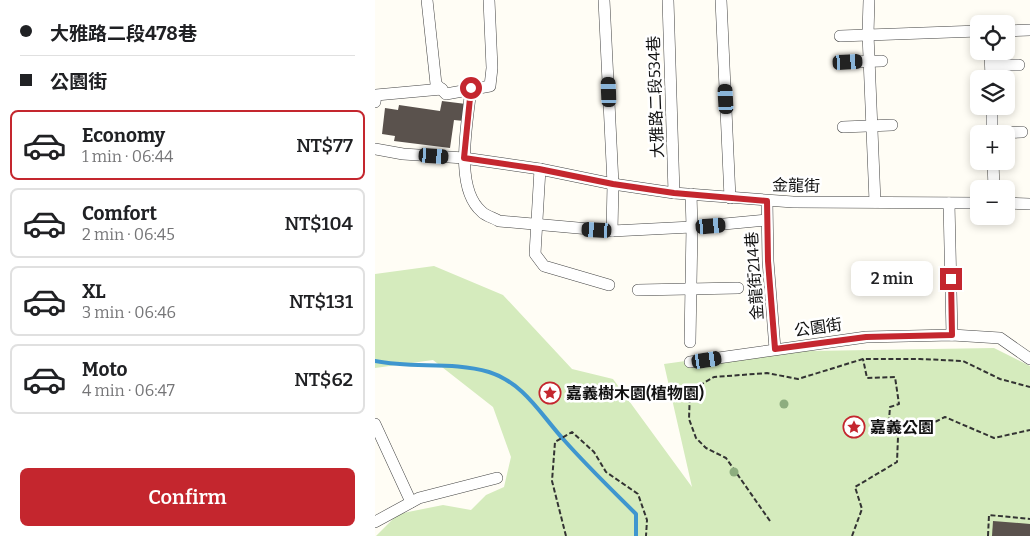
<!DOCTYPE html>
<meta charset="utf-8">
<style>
body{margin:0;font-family:Bitter,"Noto Sans TC",serif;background:#f2f2f2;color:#202124;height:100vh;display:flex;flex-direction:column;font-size:19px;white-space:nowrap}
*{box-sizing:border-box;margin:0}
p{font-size:16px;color:#757577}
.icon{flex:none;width:28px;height:28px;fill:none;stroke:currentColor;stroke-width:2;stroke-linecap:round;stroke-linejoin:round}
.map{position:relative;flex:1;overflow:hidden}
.details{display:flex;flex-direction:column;background:#fff;width:375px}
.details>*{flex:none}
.guide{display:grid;align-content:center;height:110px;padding:0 20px;background:#fff}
.tools{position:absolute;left:595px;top:15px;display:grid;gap:10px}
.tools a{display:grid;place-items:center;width:45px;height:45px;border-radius:8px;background:#fff;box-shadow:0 2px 8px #0003;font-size:25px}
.end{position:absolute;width:22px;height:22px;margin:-11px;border:6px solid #c4262e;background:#fff;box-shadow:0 0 0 2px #fff}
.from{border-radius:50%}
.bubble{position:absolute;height:35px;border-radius:8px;background:#fff;box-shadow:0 2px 8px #0003;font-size:16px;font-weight:600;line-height:35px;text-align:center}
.car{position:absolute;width:15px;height:30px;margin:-15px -8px;border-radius:6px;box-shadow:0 0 4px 1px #0007;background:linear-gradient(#222 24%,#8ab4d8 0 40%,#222 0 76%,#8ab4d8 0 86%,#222 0)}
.guide b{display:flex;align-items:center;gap:18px;height:48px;font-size:19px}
.guide b+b{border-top:1px solid #e0e0e0}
.guide i{width:12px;height:12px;background:#202124}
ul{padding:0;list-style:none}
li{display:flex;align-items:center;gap:15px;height:70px;margin:0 10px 8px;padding:0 10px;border:2px solid #e0e0e0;border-radius:8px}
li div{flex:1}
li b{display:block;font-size:19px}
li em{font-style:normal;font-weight:600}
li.on{border-color:#c4262e}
li>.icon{width:45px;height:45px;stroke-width:1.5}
.button{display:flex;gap:10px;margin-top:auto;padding:10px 20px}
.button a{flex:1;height:58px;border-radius:8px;background:#c4262e;color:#fff;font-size:20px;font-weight:600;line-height:58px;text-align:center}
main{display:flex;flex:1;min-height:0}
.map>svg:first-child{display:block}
</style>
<main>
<section class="details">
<div class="guide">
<b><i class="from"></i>大雅路二段478巷</b>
<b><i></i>公園街</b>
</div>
<ul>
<li class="on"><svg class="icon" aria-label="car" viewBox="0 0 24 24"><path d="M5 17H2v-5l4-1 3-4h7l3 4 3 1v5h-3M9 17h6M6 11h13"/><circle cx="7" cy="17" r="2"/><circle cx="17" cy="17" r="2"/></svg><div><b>Economy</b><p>1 min · 06:44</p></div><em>NT$77</em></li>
<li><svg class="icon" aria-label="car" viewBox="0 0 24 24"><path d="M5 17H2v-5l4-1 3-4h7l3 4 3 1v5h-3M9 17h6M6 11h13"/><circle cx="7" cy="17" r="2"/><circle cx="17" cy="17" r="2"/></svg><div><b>Comfort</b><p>2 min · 06:45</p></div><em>NT$104</em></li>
<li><svg class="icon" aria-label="car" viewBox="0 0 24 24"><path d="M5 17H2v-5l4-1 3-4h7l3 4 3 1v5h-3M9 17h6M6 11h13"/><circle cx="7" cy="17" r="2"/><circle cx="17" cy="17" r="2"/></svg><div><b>XL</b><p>3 min · 06:46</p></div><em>NT$131</em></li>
<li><svg class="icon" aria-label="car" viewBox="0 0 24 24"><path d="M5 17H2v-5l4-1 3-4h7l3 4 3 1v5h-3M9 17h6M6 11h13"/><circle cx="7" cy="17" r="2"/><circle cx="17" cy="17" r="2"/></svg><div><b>Moto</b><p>4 min · 06:47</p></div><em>NT$62</em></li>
</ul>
<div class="button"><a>Confirm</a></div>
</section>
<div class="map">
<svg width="655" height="536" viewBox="0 0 655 536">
<rect width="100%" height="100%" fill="#fffdf5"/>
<polygon fill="#d5ebbd" points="59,266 128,295 197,369 238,379 317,487 289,364 375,352 619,348 655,366 655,536 1,536 23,514 68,505 96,510 111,495 129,487 136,457 118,407 58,360 0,368 0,274"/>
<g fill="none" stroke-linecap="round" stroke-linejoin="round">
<path stroke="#3f96cf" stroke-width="4" d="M0,361C37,369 76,361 114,372C149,383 166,415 189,440C212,466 237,490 261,514V536"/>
</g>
<g fill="#5a524d">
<polygon points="67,101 91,104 89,121 79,120 75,148 19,141 20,136 7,134 10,108 23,110 24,105 65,111"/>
<polygon points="618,521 655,524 655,536 617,536"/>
</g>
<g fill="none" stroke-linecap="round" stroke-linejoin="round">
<g stroke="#444" stroke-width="12">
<g id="minor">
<polyline points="52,0 61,84 71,94 115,86 117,68 114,0"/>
<polyline points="293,0 299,193"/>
<polyline points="346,0 355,198"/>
<polyline points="494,0 493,34 500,202"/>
<polyline points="631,31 655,30"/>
<polyline points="465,36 604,31"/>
<polyline points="615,51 616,79"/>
<polyline points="473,62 507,61"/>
<polyline points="616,65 644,65"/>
<path d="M96,88C93,121 78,188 107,212C111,216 119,218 124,221L237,231L238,184L229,0"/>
<polyline points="0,102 1,95 67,89"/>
<polyline points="617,106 617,134"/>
<polyline points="468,127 517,125"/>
<polyline points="617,133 647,132"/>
<polyline points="0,149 28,154 89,158 165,169 238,184 299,193 418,202 604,203"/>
<polyline points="618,161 619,189"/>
<polyline points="165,169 160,254 169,266 234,285"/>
<polyline points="392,201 393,261 400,349"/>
<polyline points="574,203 577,335"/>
<polyline points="631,203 655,204"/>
<polyline points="237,231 317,227 391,220"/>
<polyline points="263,290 363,288"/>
<polyline points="315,342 317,227 316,194"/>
<polyline points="315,362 491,337 577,335 625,338 655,359"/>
<polyline points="0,424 36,502"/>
<polyline points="0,522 44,498 122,478"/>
</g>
</g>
<g stroke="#333" stroke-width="2" stroke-dasharray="5 2.5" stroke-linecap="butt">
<polyline points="515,420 535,434 570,417 619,438 655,430"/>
<polyline points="395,521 351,458 331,448 321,438 314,419 315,391 339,377 392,373 423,379 488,359 545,359 588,361 625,379 655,387"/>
<polyline points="191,536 177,481 180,442 197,432 219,452 231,472 263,494 272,520 271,536"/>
<polyline points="477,536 487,509 480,487 522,462 523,437 514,420 515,407 524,404 520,377 492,378 488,359"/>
<polyline points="613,536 614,515 655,519"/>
</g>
<use href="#minor" stroke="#fff" stroke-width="11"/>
</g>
<g fill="#8dad7f">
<circle cx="409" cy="404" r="4.5"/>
<circle cx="359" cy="472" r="4.5"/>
</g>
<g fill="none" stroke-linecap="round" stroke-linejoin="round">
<polyline stroke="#c4262e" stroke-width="6" points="96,88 89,158 164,169 238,184 299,193 392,201 393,261 400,349 491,337 577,335 576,279"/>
</g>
<defs>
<g id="sight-ring" transform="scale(1.125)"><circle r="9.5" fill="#fff" stroke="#c4262e" stroke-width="1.5"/><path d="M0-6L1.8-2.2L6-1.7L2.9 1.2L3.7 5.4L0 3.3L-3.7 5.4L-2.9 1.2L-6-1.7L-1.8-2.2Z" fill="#c4262e"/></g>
</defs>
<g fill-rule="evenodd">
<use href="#sight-ring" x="175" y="393"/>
<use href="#sight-ring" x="479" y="427"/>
</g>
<g text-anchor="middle" stroke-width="5" stroke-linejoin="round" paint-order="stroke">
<g font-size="16" fill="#111" stroke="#fff">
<text transform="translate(280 97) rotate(-92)" y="6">大雅路二段534巷</text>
<text transform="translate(421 185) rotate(1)" y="6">金龍街</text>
<text transform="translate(379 276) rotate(-94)" y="6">金龍街214巷</text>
<text transform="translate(443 327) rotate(-8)" y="6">公園街</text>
</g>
<g font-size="16" font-weight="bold" fill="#111" stroke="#fff" text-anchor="start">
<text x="191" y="399">嘉義樹木園(植物園)</text>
<text x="495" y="433">嘉義公園</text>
</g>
</g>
</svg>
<div class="tools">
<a><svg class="icon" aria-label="locate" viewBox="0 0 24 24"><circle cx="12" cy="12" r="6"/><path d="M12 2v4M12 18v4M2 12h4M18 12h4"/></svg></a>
<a><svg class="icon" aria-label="layers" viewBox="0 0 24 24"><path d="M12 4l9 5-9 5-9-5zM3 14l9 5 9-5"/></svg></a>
<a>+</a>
<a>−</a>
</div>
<i class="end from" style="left:96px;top:88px"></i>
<i class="end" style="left:576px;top:279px"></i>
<div class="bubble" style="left:476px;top:261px;width:82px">2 min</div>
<i class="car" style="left:473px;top:62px;rotate:87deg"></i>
<i class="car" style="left:234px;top:92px;rotate:358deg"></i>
<i class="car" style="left:351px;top:99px;rotate:357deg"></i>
<i class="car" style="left:59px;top:156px;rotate:94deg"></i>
<i class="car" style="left:336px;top:226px;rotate:85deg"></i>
<i class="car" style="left:222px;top:230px;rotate:273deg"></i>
<i class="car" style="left:332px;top:360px;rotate:81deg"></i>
</div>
</main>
